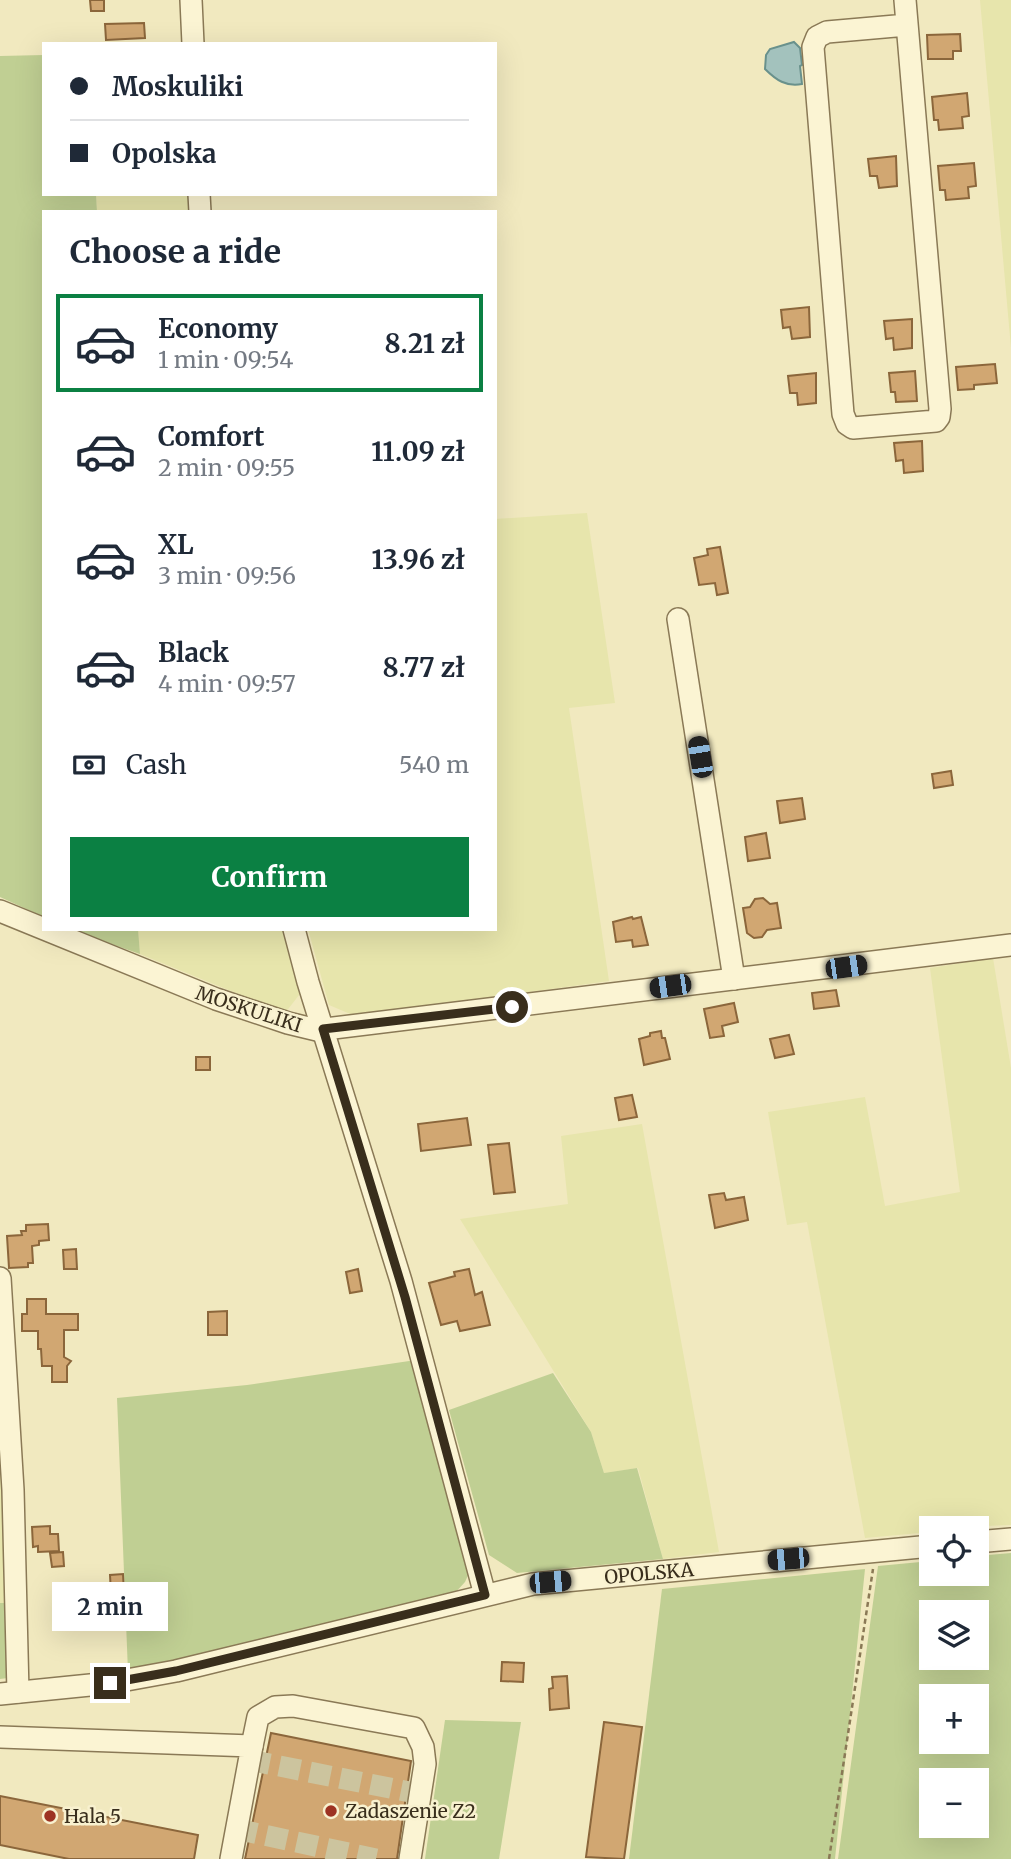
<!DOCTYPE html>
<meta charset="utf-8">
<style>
body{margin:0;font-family:Merriweather,serif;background:#f6f6f7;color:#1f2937;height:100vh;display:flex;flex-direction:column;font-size:26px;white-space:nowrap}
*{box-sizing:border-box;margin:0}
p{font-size:23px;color:#747a83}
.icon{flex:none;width:38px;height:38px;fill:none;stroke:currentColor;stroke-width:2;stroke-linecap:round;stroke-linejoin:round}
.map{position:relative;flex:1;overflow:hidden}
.drawer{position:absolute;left:42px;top:210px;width:455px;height:721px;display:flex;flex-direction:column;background:#fff;border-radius:0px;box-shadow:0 7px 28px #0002}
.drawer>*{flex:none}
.hud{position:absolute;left:42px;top:42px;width:455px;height:154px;border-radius:0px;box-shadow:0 7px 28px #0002;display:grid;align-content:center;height:154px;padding:0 28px;background:#fff}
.controls{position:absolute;left:919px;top:1516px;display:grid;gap:14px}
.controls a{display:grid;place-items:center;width:70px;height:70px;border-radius:0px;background:#fff;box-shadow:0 7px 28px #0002;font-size:35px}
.end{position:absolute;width:32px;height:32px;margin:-16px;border:9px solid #392e1c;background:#fff;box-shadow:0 0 0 4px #fff}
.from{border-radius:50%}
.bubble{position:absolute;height:49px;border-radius:0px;background:#fff;box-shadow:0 7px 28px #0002;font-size:23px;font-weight:700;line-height:49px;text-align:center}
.car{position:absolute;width:21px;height:42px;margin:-21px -10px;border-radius:9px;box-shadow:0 0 5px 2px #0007;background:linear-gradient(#222 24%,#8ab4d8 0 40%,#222 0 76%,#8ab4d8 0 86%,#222 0)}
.hud b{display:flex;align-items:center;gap:24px;height:66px;font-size:26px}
.hud b+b{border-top:2px solid #e0e1e3}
.hud i{width:18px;height:18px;background:#1f2937}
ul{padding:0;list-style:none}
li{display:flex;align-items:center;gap:21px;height:98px;margin:0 14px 10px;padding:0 14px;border:4px solid transparent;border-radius:0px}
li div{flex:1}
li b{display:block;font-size:26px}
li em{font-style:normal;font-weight:700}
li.on{border-color:#0b8043}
li>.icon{width:63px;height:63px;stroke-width:1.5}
h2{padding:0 28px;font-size:32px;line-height:84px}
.pay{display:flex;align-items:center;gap:18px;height:77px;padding:0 28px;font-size:26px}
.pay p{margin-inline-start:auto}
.action{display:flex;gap:14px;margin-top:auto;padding:14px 28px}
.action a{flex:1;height:80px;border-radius:0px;background:#0b8043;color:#fff;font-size:28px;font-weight:700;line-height:80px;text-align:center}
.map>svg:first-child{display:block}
</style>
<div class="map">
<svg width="1011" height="1859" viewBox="0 0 1011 1859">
<rect width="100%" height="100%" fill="#f1e9bf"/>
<g fill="#e7e5ac">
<polygon points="980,0 1011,0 1011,348"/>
<polygon points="96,194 191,194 191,212 97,212"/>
<polygon points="587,513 615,703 569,708 609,981 355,1016 329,1005 308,929 495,929 495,519"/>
<polygon points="138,929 287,929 303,990 285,1013 140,954"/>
<polygon points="993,958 1011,1068 1011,1525 931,1528 931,1532 865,1538 807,1222 787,1225 768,1112 865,1097 885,1206 960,1192 930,968"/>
<polygon points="642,1124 719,1552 663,1559 638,1468 604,1473 591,1432 460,1219 568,1204 561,1136"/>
<polygon points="0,1352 15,1603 0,1603"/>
</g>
<g fill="#c0cf93" fill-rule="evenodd">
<polygon points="44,55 44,194 96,194 97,212 44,212 44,917 0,897 0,56"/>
<polygon points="73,929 138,929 140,954 80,933"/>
<polygon points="416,1360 470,1571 465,1582 454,1594 128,1672 117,1398 247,1385"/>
<polygon points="553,1373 591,1432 604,1473 637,1468 663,1559 517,1573 489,1555 449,1410"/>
<path d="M1011,1553V1859H838L878,1566L931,1561V1573H976L977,1556ZM931,1612H976V1657H931ZM931,1696H976V1741H931ZM931,1780H976V1825H931Z"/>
<polygon points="865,1569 835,1859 629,1859 662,1589"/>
<polygon points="0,1603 15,1603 8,1678 0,1679"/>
<polygon points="445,1720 521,1722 499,1859 425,1859"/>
</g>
<path fill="#a3c2bd" stroke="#69918c" stroke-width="2" d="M794,42L800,48L802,65L800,66L802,84C786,87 776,80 765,69L766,55L770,49Z"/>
<g fill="#d1a772" stroke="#8b663b" stroke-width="2">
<polygon points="90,0 104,0 104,11 91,11"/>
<polygon points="144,23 145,38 106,40 105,24"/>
<polygon points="960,34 961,51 953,51 953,59 928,59 927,35"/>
<polygon points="967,93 969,116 962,117 963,128 939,130 938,120 934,120 932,97"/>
<polygon points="896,156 897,186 879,188 877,176 870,176 868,159"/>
<polygon points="974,163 976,186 968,187 969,198 946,200 945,190 940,190 938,166"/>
<polygon points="809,307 810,337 792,339 790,327 783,328 781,310"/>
<polygon points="912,319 912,348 894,350 893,338 886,339 884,321"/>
<polygon points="995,364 997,383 974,385 974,389 958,390 956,367"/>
<polygon points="915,371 917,401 896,402 895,392 891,392 889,373"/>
<polygon points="816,373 816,403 798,405 797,393 790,393 788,376"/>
<polygon points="922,441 923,471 904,473 903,460 896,461 894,443"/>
<polygon points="720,547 728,593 717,595 715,583 699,585 694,558 708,555 707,549"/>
<polygon points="951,771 953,785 934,788 932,774"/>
<polygon points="802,798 805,819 780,823 777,801"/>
<polygon points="766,833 770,858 748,861 745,837"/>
<polygon points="763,898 770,904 777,903 781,928 767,930 762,937 754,938 747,933 743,908 750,907 755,899"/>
<polygon points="632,917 633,919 641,917 648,945 633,947 632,940 616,942 613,922"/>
<polygon points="836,990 839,1006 814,1009 812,993"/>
<polygon points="734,1003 738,1022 722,1026 724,1036 710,1038 704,1009"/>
<polygon points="661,1031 662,1038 665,1038 670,1059 644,1065 639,1039 650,1036 650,1033"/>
<polygon points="789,1035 794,1054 775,1058 770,1039"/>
<rect x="196" y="1057" width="14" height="13"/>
<polygon points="632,1095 637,1117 619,1120 615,1098"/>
<polygon points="467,1118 471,1145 421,1151 418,1124"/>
<polygon points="509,1143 515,1192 494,1194 488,1145"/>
<polygon points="724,1193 726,1200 744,1197 748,1220 715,1228 709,1195"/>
<polygon points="48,1224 49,1240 39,1241 39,1245 32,1246 33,1263 28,1263 28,1267 9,1268 7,1236 22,1235 21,1231 26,1231 26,1225"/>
<polygon points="76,1249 77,1269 64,1269 63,1250"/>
<polygon points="358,1269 362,1291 350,1293 346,1272"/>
<polygon points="469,1269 475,1295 482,1292 490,1325 460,1331 457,1321 441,1325 429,1283 455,1276 454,1272"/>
<polygon points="27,1299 46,1299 46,1314 78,1314 78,1330 64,1330 64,1357 71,1361 67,1366 67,1382 52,1382 52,1366 42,1366 41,1349 38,1349 38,1331 22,1331 22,1314 27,1314"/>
<polygon points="227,1311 227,1335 208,1335 208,1312"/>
<polygon points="50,1526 50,1534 58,1534 59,1551 38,1552 38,1546 33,1547 32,1527"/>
<polygon points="63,1552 64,1566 52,1567 50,1553"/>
<polygon points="123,1574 124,1593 111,1594 110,1575"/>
<polygon points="502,1662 524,1663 523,1682 501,1681"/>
<polygon points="567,1676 569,1708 550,1710 549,1689 553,1688 552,1677"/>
<polygon points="604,1722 642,1727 624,1859 586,1857"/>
<polygon points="271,1733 411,1761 397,1859 245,1859"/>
<polygon points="0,1796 198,1835 194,1859 69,1859 0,1845"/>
</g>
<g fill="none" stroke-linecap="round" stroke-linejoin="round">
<g stroke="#ccc49e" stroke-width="21" stroke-dasharray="21 10" stroke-linecap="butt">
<polyline points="249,1760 420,1794"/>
<polyline points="236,1829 376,1859"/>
</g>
<g stroke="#8a7956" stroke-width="24">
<g id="minor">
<polyline points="191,0 193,44"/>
<polyline points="905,0 940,409 939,417 936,421 853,428 847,424 843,414 813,47 817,37 827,32 907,25"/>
<polyline points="199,194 200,212"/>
<polyline points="678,619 734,979"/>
<polyline points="0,911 216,999 288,1023 317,1030 1011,945"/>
<polyline points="294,929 308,982 401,1281 485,1595"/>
<polyline points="0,1278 13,1490 18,1692"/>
<polyline points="976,1542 1011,1539"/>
<polyline points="0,1694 110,1683 176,1671 533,1584 931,1546"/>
<polyline points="0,1737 252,1746 231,1859"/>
<polyline points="252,1746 258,1717 275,1707 293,1706 414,1728 423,1747 425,1764 410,1859"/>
</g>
</g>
<polyline stroke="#8a7956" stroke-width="2.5" stroke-dasharray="5 3.5" stroke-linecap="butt" points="829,1859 873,1569"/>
<use href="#minor" stroke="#fbf4d3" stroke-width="21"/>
</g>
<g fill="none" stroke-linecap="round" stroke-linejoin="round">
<polyline stroke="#392e1c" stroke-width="9" points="110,1683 176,1671 485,1595 405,1297 323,1029 512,1007"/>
</g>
<g fill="#9d3322" stroke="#f8f1cf" stroke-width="2.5">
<circle cx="331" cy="1811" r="7"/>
<circle cx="50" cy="1816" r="7"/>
</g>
<g text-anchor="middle" stroke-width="5" stroke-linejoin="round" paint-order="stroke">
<g font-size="19" fill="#392e1c" stroke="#f8f1cf">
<text transform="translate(249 1009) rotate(18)" y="7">MOSKULIKI</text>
<text transform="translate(649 1573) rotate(-5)" y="7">OPOLSKA</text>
</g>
<g font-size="19" fill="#392e1c" stroke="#f8f1cf" text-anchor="start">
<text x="345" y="1818">Zadaszenie Z2</text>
<text x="64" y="1823">Hala 5</text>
</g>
</g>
</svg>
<div class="controls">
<a><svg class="icon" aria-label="locate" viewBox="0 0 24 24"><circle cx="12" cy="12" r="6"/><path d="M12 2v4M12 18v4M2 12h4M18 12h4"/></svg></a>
<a><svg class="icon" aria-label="layers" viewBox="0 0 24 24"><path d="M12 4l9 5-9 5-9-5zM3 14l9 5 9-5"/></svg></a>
<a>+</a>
<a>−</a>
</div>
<i class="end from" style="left:512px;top:1007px"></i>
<i class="end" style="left:110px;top:1683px"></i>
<div class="bubble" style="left:52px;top:1582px;width:116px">2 min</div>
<i class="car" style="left:700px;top:757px;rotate:351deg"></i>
<i class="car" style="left:846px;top:967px;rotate:82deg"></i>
<i class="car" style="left:670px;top:986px;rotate:262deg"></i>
<i class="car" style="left:788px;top:1559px;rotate:265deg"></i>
<i class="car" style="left:550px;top:1582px;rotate:85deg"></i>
<div class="hud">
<b><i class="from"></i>Moskuliki</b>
<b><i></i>Opolska</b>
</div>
<section class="drawer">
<h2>Choose a ride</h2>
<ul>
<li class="on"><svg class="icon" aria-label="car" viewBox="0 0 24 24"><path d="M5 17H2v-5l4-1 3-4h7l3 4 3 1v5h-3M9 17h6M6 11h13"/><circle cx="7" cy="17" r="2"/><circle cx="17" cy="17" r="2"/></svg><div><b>Economy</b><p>1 min · 09:54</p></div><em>8.21 zł</em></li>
<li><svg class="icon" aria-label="car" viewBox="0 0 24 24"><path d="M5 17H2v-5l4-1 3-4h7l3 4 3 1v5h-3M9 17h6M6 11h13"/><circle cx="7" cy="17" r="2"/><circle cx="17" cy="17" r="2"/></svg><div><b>Comfort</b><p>2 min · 09:55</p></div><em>11.09 zł</em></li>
<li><svg class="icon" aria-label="car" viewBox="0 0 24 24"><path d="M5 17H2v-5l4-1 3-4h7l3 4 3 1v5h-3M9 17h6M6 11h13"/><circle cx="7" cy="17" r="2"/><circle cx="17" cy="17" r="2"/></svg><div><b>XL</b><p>3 min · 09:56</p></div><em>13.96 zł</em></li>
<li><svg class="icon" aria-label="car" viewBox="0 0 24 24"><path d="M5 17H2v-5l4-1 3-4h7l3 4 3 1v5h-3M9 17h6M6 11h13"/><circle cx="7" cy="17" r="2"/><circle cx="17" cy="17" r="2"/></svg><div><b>Black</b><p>4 min · 09:57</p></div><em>8.77 zł</em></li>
</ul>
<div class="pay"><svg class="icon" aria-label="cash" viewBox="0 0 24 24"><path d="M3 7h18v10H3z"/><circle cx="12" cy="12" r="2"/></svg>Cash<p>540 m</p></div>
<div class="action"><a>Confirm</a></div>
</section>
</div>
